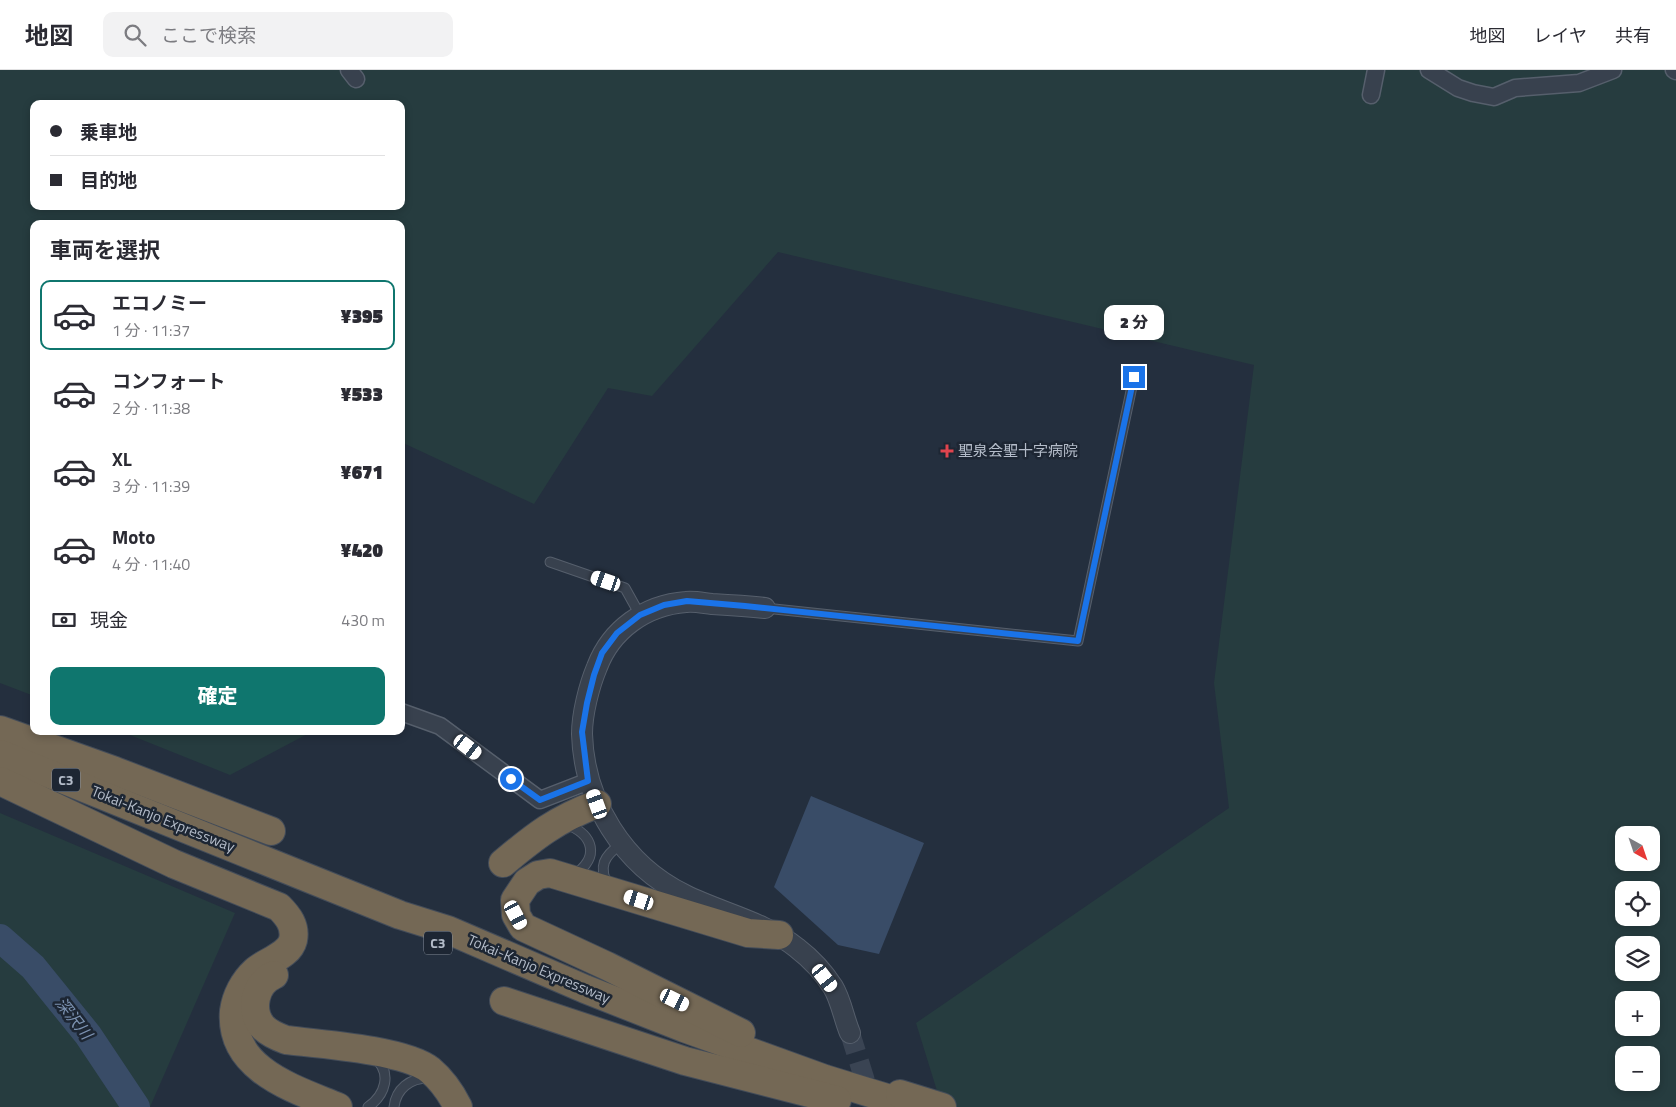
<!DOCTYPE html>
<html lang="ja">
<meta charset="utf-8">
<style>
body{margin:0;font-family:"Titillium Web","Noto Sans JP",sans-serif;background:#f2f2f3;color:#2b2b33;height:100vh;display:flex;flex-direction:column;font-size:19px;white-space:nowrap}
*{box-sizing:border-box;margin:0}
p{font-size:16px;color:#7c7c81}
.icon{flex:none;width:28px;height:28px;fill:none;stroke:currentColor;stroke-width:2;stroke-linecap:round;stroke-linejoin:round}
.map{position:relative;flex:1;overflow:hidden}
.drawer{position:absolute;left:30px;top:150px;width:375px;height:515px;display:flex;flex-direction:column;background:#fff;border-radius:10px;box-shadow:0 2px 8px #0003}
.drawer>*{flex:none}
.guide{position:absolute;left:30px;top:30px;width:375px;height:110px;border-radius:10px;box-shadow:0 2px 8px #0003;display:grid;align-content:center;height:110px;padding:0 20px;background:#fff}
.needle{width:32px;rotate:140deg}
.buttons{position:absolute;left:1615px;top:756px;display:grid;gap:10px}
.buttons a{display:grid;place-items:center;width:45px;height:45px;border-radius:10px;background:#fff;box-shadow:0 2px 8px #0003;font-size:25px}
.end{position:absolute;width:22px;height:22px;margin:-11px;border:6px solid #1a73e8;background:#fff;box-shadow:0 0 0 2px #fff}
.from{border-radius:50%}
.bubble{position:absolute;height:35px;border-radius:10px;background:#fff;box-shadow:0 2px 8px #0003;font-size:16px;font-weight:800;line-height:35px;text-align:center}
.car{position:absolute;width:15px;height:30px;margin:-15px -8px;border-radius:6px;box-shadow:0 0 4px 1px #0007;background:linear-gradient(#fff 24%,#345 0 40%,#fff 0 76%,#345 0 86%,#fff 0)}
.guide b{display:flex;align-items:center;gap:18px;height:48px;font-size:19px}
.guide b+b{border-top:1px solid #e1e1e2}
.guide i{width:12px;height:12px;background:#2b2b33}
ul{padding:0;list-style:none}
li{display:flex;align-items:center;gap:15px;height:70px;margin:0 10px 8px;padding:0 10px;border:2px solid transparent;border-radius:10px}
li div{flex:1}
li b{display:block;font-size:19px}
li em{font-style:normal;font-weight:800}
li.selected{border-color:#0f766e}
li>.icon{width:45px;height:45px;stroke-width:1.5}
h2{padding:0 20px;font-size:22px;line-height:60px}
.pay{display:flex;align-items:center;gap:12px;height:55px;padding:0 20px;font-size:19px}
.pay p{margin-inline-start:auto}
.primary-button{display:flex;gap:10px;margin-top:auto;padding:10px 20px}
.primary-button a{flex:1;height:58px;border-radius:10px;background:#0f766e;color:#fff;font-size:20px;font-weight:800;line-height:58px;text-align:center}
header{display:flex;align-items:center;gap:30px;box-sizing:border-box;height:70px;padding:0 25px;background:#fff;border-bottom:1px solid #e1e1e2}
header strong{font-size:24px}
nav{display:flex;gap:28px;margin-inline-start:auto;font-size:18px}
.search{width:350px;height:45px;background:#f2f2f3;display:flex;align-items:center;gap:12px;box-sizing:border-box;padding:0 18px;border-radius:10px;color:#7c7c81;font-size:19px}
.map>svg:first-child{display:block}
</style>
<header>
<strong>地図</strong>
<div class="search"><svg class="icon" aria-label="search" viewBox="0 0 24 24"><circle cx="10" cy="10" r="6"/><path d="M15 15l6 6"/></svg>ここで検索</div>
<nav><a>地図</a><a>レイヤ</a><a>共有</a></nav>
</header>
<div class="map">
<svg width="1676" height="1037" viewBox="0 0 1676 1037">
<rect width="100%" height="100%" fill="#242f3e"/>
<g fill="#263c3f" fill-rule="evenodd">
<path d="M0,0H1676V1037H942L916,953L1229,738L1214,613L1254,295L778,182L652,326L608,318L534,434L401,372V154H34V626L0,613ZM34,34H401V136H34ZM1624,765H1651V792H1624ZM1624,820H1651V848H1624ZM1624,875H1651V902H1624ZM1624,930H1651V958H1624ZM1624,985H1651V1012H1624Z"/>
<polygon points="120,661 313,661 230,705"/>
<polygon points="0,743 235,843 150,1037 0,1037"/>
</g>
<polygon fill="#394c67" points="811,726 924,773 879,884 838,875 774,817"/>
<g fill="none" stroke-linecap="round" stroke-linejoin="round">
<polyline stroke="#394c67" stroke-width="28" points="0,868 33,897 88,965 136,1037"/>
<polyline stroke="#3a4453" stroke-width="20" stroke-dasharray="20 10" stroke-linecap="butt" points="850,963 872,1033"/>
<g stroke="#565f6c" stroke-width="11">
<g id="service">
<polyline points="550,492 625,518 640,545"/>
<polyline points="765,538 1078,571 1134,307"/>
<path d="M566,754C594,765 600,787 574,805"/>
<path d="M608,816C598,796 604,786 621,774"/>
<path d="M368,1037C385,1025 393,1003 374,987"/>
<path d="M394,1037C396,1019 410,1008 428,1008"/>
</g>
</g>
<g stroke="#565f6c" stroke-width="19">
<g id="minor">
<polyline points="349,0 356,9"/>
<polyline points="1429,0 1458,18 1473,23 1494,27 1515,18 1579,13 1613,0"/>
<polyline points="1674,0 1676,1"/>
<polyline points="1371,25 1376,0"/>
<polyline points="401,642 440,656 540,730 589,711"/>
</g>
</g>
<g stroke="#565f6c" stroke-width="22">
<path id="tertiary" d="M765,538C747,536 730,535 712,534C703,533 694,531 686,532C645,535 611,560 597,597C589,616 582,644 582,664C584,731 623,795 685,825C721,843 765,852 797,878C810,888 824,903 833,917C841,930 844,949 850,963"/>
</g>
<g stroke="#434c59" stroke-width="30">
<g id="motorway">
<polyline points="0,660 115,701 271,761"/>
<polyline points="0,684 400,845 448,860 585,919 684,958 825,1009 916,1037"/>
<path d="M0,711L174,794L279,837C288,846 296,856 293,870C289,886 266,891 255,901C244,911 236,926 234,941C229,1000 295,1019 338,1037"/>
<path d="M503,793C535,766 557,749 597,734"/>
<path d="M274,905C255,913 249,940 262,956C268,963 278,967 286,970C320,974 405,980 430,1000C442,1010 451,1023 458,1037"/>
<polyline points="504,931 685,991 837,1030"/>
<polyline points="741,963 607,896 523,857 516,845 515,830 527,812 538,805 550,803 748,863 779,865"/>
<polyline points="900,1024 942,1037"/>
</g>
</g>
<use href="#service" stroke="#38414e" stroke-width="9"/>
<use href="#minor" stroke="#38414e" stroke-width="16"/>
<use href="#tertiary" stroke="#38414e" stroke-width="20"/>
<use href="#motorway" stroke="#746855" stroke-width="28"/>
</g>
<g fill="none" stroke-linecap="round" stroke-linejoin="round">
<polyline stroke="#1a73e8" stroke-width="6" points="511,709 540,730 588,711 582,662 587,633 594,605 602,583 617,563 640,545 664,535 687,531 745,536 1078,571 1134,307"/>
</g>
<path fill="#e0444e" stroke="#1d2633" stroke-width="2" d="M944.5 373.5h5v5h5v5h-5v5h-5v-5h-5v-5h5z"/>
<g text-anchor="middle" stroke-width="5" stroke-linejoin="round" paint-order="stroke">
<g fill="#1d2633" stroke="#878f9c" stroke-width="1">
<rect x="52" y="698.5" width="28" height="23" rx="4"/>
<rect x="424" y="861.5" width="28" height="23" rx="4"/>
</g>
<g font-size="14" font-weight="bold" fill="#b4bcc9">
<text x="66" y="715">C3</text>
<text x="438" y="878">C3</text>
</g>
<g font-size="15" fill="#b4bcc9" stroke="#1d2633" text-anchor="start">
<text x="958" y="386">聖泉会聖十字病院</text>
</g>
<g font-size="15" fill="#b4bcc9" stroke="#1d2633">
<text transform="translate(163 749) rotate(22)" y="5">Tokai-Kanjo Expressway</text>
<text transform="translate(539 899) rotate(23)" y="5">Tokai-Kanjo Expressway</text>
</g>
<g font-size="16" font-style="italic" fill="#7c92b1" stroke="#1d2633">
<text transform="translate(74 948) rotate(52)" y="6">深沢川</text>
</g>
</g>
</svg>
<div class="buttons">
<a><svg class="needle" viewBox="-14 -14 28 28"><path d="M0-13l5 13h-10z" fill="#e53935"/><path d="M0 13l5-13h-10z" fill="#7c7c81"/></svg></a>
<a><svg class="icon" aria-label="locate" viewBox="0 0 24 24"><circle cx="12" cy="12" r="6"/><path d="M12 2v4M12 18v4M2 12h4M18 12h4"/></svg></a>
<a><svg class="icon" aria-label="layers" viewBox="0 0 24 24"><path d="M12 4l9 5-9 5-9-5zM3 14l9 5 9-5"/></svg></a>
<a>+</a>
<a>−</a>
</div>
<i class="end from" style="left:511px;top:709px"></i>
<i class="end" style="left:1134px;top:307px"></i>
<div class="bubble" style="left:1104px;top:235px;width:60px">2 分</div>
<i class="car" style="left:606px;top:511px;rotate:289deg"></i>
<i class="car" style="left:468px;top:677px;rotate:127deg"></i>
<i class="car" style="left:597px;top:734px;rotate:340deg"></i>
<i class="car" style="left:639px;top:830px;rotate:288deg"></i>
<i class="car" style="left:516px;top:845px;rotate:152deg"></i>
<i class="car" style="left:825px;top:908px;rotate:142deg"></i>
<i class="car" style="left:675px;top:930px;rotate:116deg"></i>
<div class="guide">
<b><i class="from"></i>乗車地</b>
<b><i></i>目的地</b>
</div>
<section class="drawer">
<h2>車両を選択</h2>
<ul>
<li class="selected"><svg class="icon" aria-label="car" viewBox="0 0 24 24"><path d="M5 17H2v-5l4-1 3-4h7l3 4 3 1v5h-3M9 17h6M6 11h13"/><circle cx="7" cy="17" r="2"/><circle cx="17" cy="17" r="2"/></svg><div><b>エコノミー</b><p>1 分 · 11:37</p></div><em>¥395</em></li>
<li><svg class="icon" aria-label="car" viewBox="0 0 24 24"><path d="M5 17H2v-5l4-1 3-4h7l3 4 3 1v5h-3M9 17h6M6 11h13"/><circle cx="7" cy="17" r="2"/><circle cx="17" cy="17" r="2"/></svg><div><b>コンフォート</b><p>2 分 · 11:38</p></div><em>¥533</em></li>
<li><svg class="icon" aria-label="car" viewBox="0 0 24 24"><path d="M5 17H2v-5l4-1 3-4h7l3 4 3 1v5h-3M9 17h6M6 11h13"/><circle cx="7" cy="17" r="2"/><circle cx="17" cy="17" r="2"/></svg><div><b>XL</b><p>3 分 · 11:39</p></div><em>¥671</em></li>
<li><svg class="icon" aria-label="car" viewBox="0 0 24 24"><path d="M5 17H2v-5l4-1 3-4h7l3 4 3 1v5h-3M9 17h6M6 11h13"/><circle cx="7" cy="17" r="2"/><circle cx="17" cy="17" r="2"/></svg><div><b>Moto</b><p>4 分 · 11:40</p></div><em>¥420</em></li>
</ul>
<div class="pay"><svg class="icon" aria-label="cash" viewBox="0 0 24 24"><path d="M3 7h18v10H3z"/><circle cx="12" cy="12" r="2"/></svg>現金<p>430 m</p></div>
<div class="primary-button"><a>確定</a></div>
</section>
</div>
